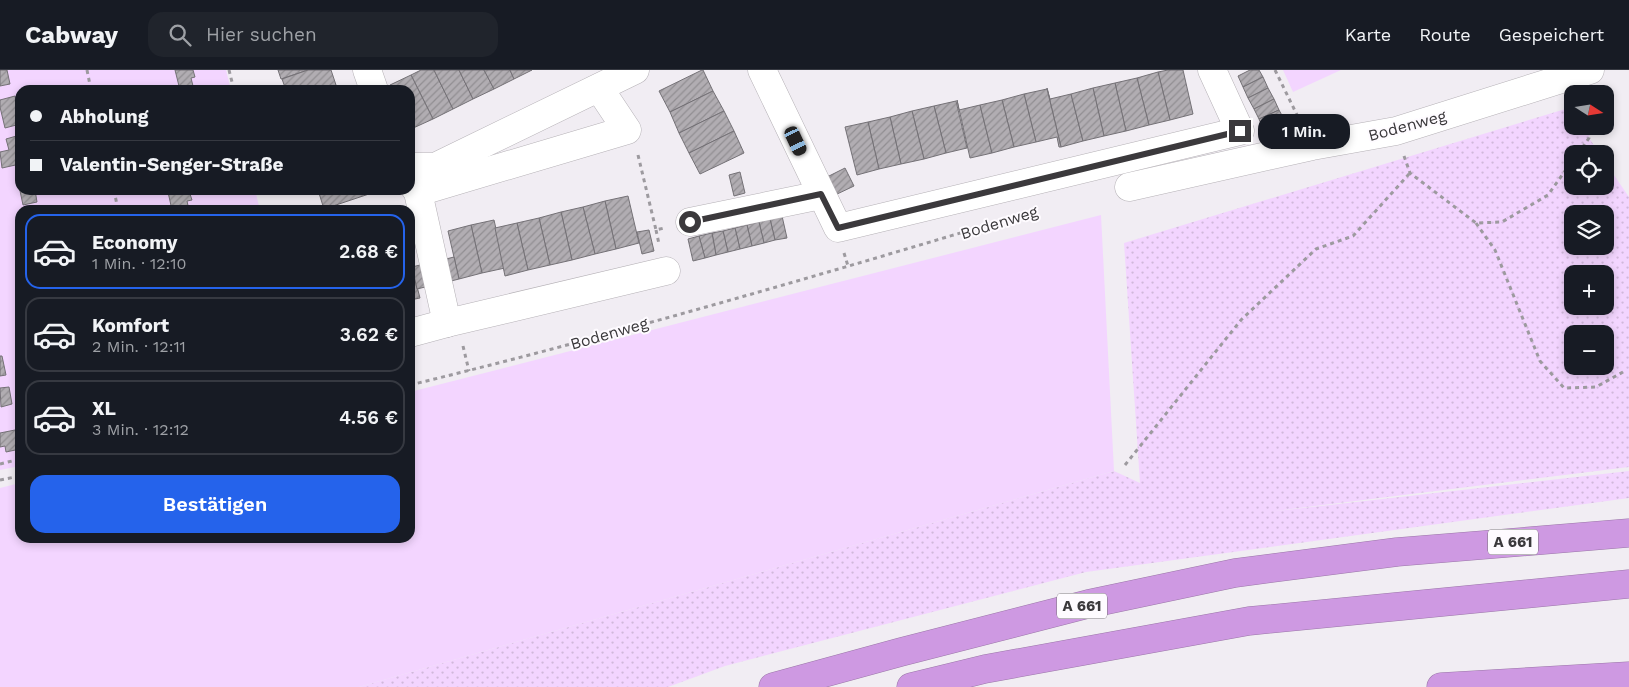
<!DOCTYPE html>
<html lang="de">
<meta charset="utf-8">
<style>
body{margin:0;font-family:"Work Sans",sans-serif;background:#20242c;color:#f1f3f6;height:100vh;display:flex;flex-direction:column;font-size:19px;white-space:nowrap}
*{box-sizing:border-box;margin:0}
p{font-size:16px;color:#9ea1a6}
.icon{flex:none;width:28px;height:28px;fill:none;stroke:currentColor;stroke-width:2;stroke-linecap:round;stroke-linejoin:round}
.map{position:relative;flex:1;overflow:hidden}
.side{position:absolute;left:15px;top:135px;width:400px;height:338px;display:flex;flex-direction:column;background:#171b24;border-radius:15px;box-shadow:0 2px 8px #0003}
.side>*{flex:none}
.top-card{position:absolute;left:15px;top:15px;width:400px;height:110px;border-radius:15px;box-shadow:0 2px 8px #0003;display:grid;align-content:center;height:110px;padding:0 15px;background:#171b24}
.needle{width:32px;rotate:102deg}
.controls{position:absolute;left:1564px;top:15px;display:grid;gap:10px}
.controls a{display:grid;place-items:center;width:50px;height:50px;border-radius:10px;background:#171b24;box-shadow:0 2px 8px #0003;font-size:25px}
.end{position:absolute;width:22px;height:22px;margin:-11px;border:6px solid #3b393c;background:#fff;box-shadow:0 0 0 2px #fff}
.from{border-radius:50%}
.bubble{position:absolute;height:35px;border-radius:15px;background:#171b24;box-shadow:0 2px 8px #0003;font-size:16px;font-weight:600;line-height:35px;text-align:center}
.car{position:absolute;width:15px;height:30px;margin:-15px -8px;border-radius:6px;box-shadow:0 0 4px 1px #0007;background:linear-gradient(#222 24%,#8ab4d8 0 40%,#222 0 76%,#8ab4d8 0 86%,#222 0)}
.top-card b{display:flex;align-items:center;gap:18px;height:48px;font-size:19px}
.top-card b+b{border-top:1px solid #363941}
.top-card i{width:12px;height:12px;background:#f1f3f6}
ul{padding:9px 0 0;list-style:none}
li{display:flex;align-items:center;gap:15px;height:75px;margin:0 10px 8px;padding:0 5px;border:2px solid #363941;border-radius:15px}
li div{flex:1}
li b{display:block;font-size:19px}
li em{font-style:normal;font-weight:600}
li.on{border-color:#2563eb}
li>.icon{width:45px;height:45px;stroke-width:1.5}
.button{display:flex;gap:10px;margin-top:auto;padding:10px 15px}
.button a{flex:1;height:58px;border-radius:15px;background:#2563eb;color:#fff;font-size:20px;font-weight:600;line-height:58px;text-align:center}
header{display:flex;align-items:center;gap:30px;box-sizing:border-box;height:70px;padding:0 25px;background:#171b24;border-bottom:1px solid #363941}
header strong{font-size:24px}
nav{display:flex;gap:28px;margin-inline-start:auto;font-size:18px}
.search{width:350px;height:45px;background:#20242c;display:flex;align-items:center;gap:12px;box-sizing:border-box;padding:0 18px;border-radius:15px;color:#9ea1a6;font-size:19px}
.map>svg:first-child{display:block}
</style>
<header>
<strong>Cabway</strong>
<div class="search"><svg class="icon" aria-label="search" viewBox="0 0 24 24"><circle cx="10" cy="10" r="6"/><path d="M15 15l6 6"/></svg>Hier suchen</div>
<nav><a>Karte</a><a>Route</a><a>Gespeichert</a></nav>
</header>
<div class="map">
<svg width="1629" height="617" viewBox="0 0 1629 617">
<defs>
<pattern id="grass-dots" width="8" height="8" patternUnits="userSpaceOnUse" patternTransform="scale(1.25)"><rect width="8" height="8" fill="#f3d5ff"/><path d="M2 2h.1M6 6h.1" fill="none" stroke="#d1b8db" stroke-width="1.8" stroke-linecap="round"/></pattern>
<pattern id="building-hatch" width="6" height="6" patternUnits="userSpaceOnUse" patternTransform="scale(1.25)"><rect width="6" height="6" fill="#b1adb2"/><path d="M-1 1l2-2M0 6l6-6M5 7l2-2" fill="none" stroke="#918e92"/></pattern>
</defs>
<rect width="100%" height="100%" fill="#f1edf3"/>
<path fill="url(#grass-dots)" fill-rule="evenodd" d="M1572,37V56H1591L1589,68L1600,84H1572V116H1605V92L1629,127V397L1259,443L1629,401V428L1086,502L725,596L668,617H359L1114,401L1140,413L1124,173ZM1572,144H1605V176H1572ZM1572,204H1605V236H1572ZM1572,264H1605V296H1572Z"/>
<g fill="#f3d5ff">
<polygon points="0,0 226,0 231,20 20,20 20,120 255,120 260,140 20,140 20,396 0,400"/>
<polygon points="1283,0 1341,0 1293,22"/>
<polygon points="1101,145 1114,401 359,617 0,617 0,418 20,413 20,468 410,468 410,322"/>
</g>
<g fill="url(#building-hatch)" stroke="#747176">
<polygon points="0,0 7,0 10,14 0,16"/>
<polygon points="175,0 193,0 195,7 191,8 194,20 180,20"/>
<polygon points="278,0 308,0 281,9"/>
<polygon points="308,0 331,0 336,15 320,20 286,20 282,9"/>
<polygon points="421,0 434,0 453,39 433,49 411,5"/>
<polygon points="434,0 459,0 473,29 453,39"/>
<polygon points="459,0 484,0 494,19 473,29"/>
<polygon points="484,0 510,0 514,9 494,19"/>
<polygon points="510,0 532,0 514,9"/>
<polygon points="702,0 703,0 713,21 670,42 659,21"/>
<polygon points="1168,0 1183,0 1193,44 1170,50 1158,2"/>
<polygon points="1250,0 1259,0 1263,7 1243,17 1238,6"/>
<polygon points="1158,2 1170,50 1149,55 1137,8"/>
<polygon points="411,5 433,49 411,59 410,20 392,20 390,15"/>
<polygon points="1263,7 1268,18 1248,28 1243,17"/>
<polygon points="1137,8 1149,55 1126,61 1115,13"/>
<polygon points="1115,13 1126,61 1104,66 1093,18"/>
<polygon points="1047,18 1050,29 1071,24 1083,71 1061,77"/>
<polygon points="1093,18 1104,66 1083,71 1071,24"/>
<polygon points="1268,18 1274,29 1254,39 1248,28"/>
<polygon points="1047,19 1061,77 1059,77 1057,67 1036,72 1024,24"/>
<polygon points="713,21 724,41 679,63 670,42"/>
<polygon points="1024,24 1036,72 1014,77 1002,30"/>
<polygon points="15,26 20,54 5,58 0,37 0,30"/>
<polygon points="1274,29 1279,40 1259,49 1254,39"/>
<polygon points="957,30 959,40 980,35 992,83 970,88"/>
<polygon points="1002,30 1014,77 992,83 980,35"/>
<polygon points="956,31 967,78 946,83 934,36"/>
<polygon points="934,36 946,83 924,89 912,41"/>
<polygon points="1279,40 1285,51 1264,61 1259,49"/>
<polygon points="724,41 734,61 689,83 679,63"/>
<polygon points="912,41 924,89 901,94 890,47"/>
<polygon points="890,47 901,94 879,99 868,52"/>
<polygon points="868,52 879,99 857,105 845,57"/>
<polygon points="734,61 744,83 700,104 689,83"/>
<polygon points="20,65 20,94 2,98 0,82 9,80 6,69"/>
<polygon points="845,98 854,116 835,125 827,107"/>
<polygon points="740,102 745,123 734,126 729,105"/>
<polygon points="20,115 20,120 35,120 37,132 23,135 19,116"/>
<polygon points="175,120 185,120 185,122 189,121 192,130 187,131 189,140 172,140 168,122"/>
<polygon points="318,120 371,120 372,123 324,139"/>
<polygon points="628,126 639,173 616,179 605,131"/>
<polygon points="605,131 616,179 595,184 583,137"/>
<polygon points="583,137 595,184 572,190 561,142"/>
<polygon points="561,142 572,190 550,195 539,148"/>
<polygon points="782,146 787,168 775,170 770,149"/>
<polygon points="539,148 550,195 528,200 517,153"/>
<polygon points="770,149 775,170 764,173 759,152"/>
<polygon points="494,150 505,198 482,203 471,155"/>
<polygon points="759,152 764,173 752,176 747,155"/>
<polygon points="517,153 528,200 505,206 495,158"/>
<polygon points="471,155 482,203 459,209 448,161"/>
<polygon points="747,155 752,176 740,179 735,158"/>
<polygon points="735,158 740,179 728,182 723,161"/>
<polygon points="649,160 654,181 642,184 637,162"/>
<polygon points="723,161 728,182 716,185 712,163"/>
<polygon points="712,163 716,185 705,188 699,166"/>
<polygon points="699,166 705,188 693,191 688,169"/>
<polygon points="454,187 459,209 447,212 442,190"/>
<polygon points="410,190 420,228 410,230"/>
<polygon points="424,194 429,216 417,219 412,197"/>
<polygon points="0,286 2,286 6,305 0,306"/>
<polygon points="9,317 12,334 1,337 0,318"/>
<polygon points="20,359 20,379 6,382 5,376 0,377 0,363"/>
</g>
<g fill="none" stroke-linecap="round" stroke-linejoin="round">
<g stroke="#b5b1b6" stroke-width="29">
<g id="minor">
<polyline points="367,0 374,20"/>
<polyline points="762,0 838,158 1240,61 1212,0"/>
<polyline points="410,97 435,97 635,0"/>
<polyline points="410,111 418,122 447,253 666,201"/>
<polyline points="1129,117 1312,76 1396,61 1590,0"/>
<polyline points="418,122 627,60 599,18"/>
<polyline points="690,152 821,125"/>
<polyline points="410,263 447,253"/>
</g>
</g>
<g stroke="#9b77a8" stroke-width="29">
<g id="highway">
<polyline points="773,617 901,582 1088,534 1235,503 1397,482 1629,463"/>
<polyline points="911,617 985,599 1249,551 1629,514"/>
<polyline points="1441,617 1629,606"/>
</g>
</g>
<g stroke="#9d9a9f" stroke-width="3" stroke-dasharray="4 4" stroke-linecap="butt">
<polyline points="87,0 91,20"/>
<polyline points="229,0 234,20"/>
<polyline points="1275,0 1300,51"/>
<polyline points="1578,84 1589,68 1591,56"/>
<polyline points="638,85 656,160 664,158"/>
<polyline points="1404,86 1410,103 1476,153 1502,152 1548,125 1572,91"/>
<polyline points="114,120 118,140"/>
<polyline points="1476,153 1495,180 1540,291 1564,318 1596,317 1623,302"/>
<polyline points="656,160 659,174"/>
<polyline points="844,183 848,196"/>
<polyline points="463,276 469,301"/>
<path d="M410,315C620,264 827,203 1034,141"/>
<polyline points="0,394 20,389"/>
<polyline points="1125,395 1241,250 1316,179 1353,166 1410,103"/>
<polyline points="0,410 20,406"/>
</g>
<use href="#minor" stroke="#fff" stroke-width="28"/>
<use href="#highway" stroke="#ce99e2" stroke-width="28"/>
</g>
<g fill="none" stroke-linecap="round" stroke-linejoin="round">
<polyline stroke="#3b393c" stroke-width="6" points="690,152 821,124 838,158 1240,61"/>
</g>
<g text-anchor="middle" stroke-width="4" stroke-linejoin="round" paint-order="stroke">
<g fill="#fefbff" stroke="#767376" stroke-width="1">
<rect x="1488" y="459.5" width="50" height="25" rx="4"/>
<rect x="1057" y="523.5" width="50" height="25" rx="4"/>
</g>
<g font-size="15" font-weight="bold" fill="#3b393c">
<text x="1513" y="477">A 661</text>
<text x="1082" y="541">A 661</text>
</g>
<g font-size="16" fill="#3b393c" stroke="#fefbff">
<text transform="translate(1407 55) rotate(-15)" y="6">Bodenweg</text>
<text transform="translate(999 152) rotate(-17)" y="6">Bodenweg</text>
<text transform="translate(609 263) rotate(-16)" y="6">Bodenweg</text>
</g>
</g>
</svg>
<div class="controls">
<a><svg class="needle" viewBox="-14 -14 28 28"><path d="M0-13l5 13h-10z" fill="#e53935"/><path d="M0 13l5-13h-10z" fill="#9ea1a6"/></svg></a>
<a><svg class="icon" aria-label="locate" viewBox="0 0 24 24"><circle cx="12" cy="12" r="6"/><path d="M12 2v4M12 18v4M2 12h4M18 12h4"/></svg></a>
<a><svg class="icon" aria-label="layers" viewBox="0 0 24 24"><path d="M12 4l9 5-9 5-9-5zM3 14l9 5 9-5"/></svg></a>
<a>+</a>
<a>−</a>
</div>
<i class="end from" style="left:690px;top:152px"></i>
<i class="end" style="left:1240px;top:61px"></i>
<div class="bubble" style="left:1258px;top:44px;width:92px">1 Min.</div>
<i class="car" style="left:796px;top:71px;rotate:155deg"></i>
<div class="top-card">
<b><i class="from"></i>Abholung</b>
<b><i></i>Valentin-Senger-Straße</b>
</div>
<section class="side">
<ul>
<li class="on"><svg class="icon" aria-label="car" viewBox="0 0 24 24"><path d="M5 17H2v-5l4-1 3-4h7l3 4 3 1v5h-3M9 17h6M6 11h13"/><circle cx="7" cy="17" r="2"/><circle cx="17" cy="17" r="2"/></svg><div><b>Economy</b><p>1 Min. · 12:10</p></div><em>2.68 €</em></li>
<li><svg class="icon" aria-label="car" viewBox="0 0 24 24"><path d="M5 17H2v-5l4-1 3-4h7l3 4 3 1v5h-3M9 17h6M6 11h13"/><circle cx="7" cy="17" r="2"/><circle cx="17" cy="17" r="2"/></svg><div><b>Komfort</b><p>2 Min. · 12:11</p></div><em>3.62 €</em></li>
<li><svg class="icon" aria-label="car" viewBox="0 0 24 24"><path d="M5 17H2v-5l4-1 3-4h7l3 4 3 1v5h-3M9 17h6M6 11h13"/><circle cx="7" cy="17" r="2"/><circle cx="17" cy="17" r="2"/></svg><div><b>XL</b><p>3 Min. · 12:12</p></div><em>4.56 €</em></li>
</ul>
<div class="button"><a>Bestätigen</a></div>
</section>
</div>
